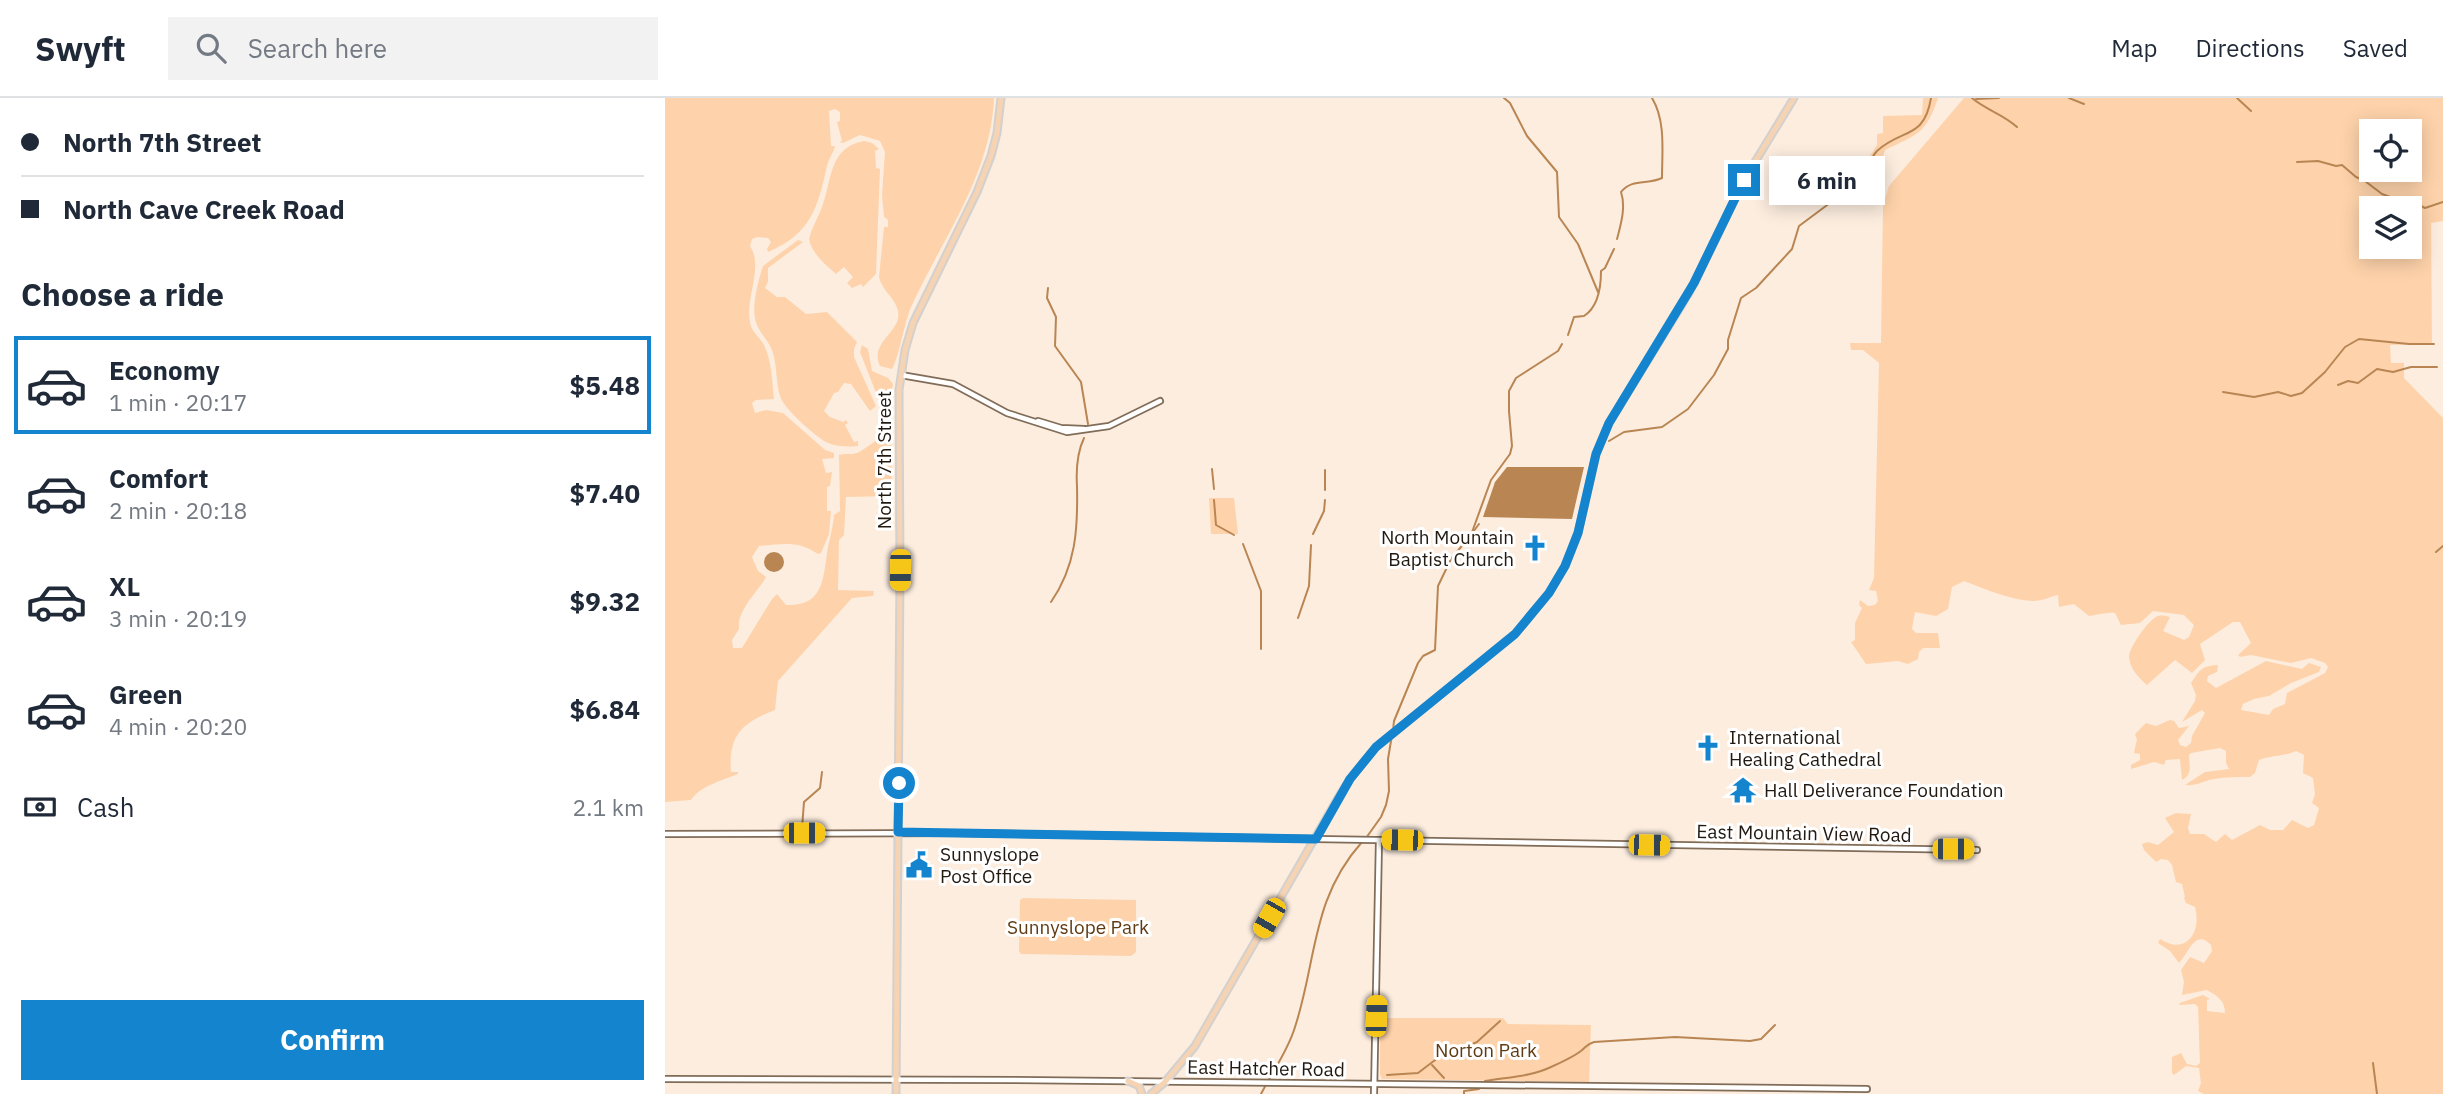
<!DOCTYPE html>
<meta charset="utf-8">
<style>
body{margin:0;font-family:"IBM Plex Sans",sans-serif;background:#f2f2f3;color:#1f2937;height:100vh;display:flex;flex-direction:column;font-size:26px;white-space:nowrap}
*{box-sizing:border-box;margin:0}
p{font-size:23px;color:#747a83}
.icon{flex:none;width:38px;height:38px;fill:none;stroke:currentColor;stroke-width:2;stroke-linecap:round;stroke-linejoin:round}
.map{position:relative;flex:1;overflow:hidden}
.panel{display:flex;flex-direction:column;background:#fff;width:665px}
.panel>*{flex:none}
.guide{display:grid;align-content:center;height:154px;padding:0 21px;background:#fff}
.fabs{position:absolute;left:1694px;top:21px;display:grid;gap:14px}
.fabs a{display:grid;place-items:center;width:63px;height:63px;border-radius:0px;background:#fff;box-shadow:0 4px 18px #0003;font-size:35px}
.end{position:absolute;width:32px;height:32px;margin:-16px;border:9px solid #1384cd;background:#fff;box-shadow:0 0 0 4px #fff}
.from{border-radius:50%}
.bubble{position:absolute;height:49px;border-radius:0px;background:#fff;box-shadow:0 4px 18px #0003;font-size:23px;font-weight:800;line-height:49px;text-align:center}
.car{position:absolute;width:21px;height:42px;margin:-21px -10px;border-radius:9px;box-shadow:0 0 5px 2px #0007;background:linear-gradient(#f5c518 24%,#345 0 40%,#f5c518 0 76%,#345 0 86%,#f5c518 0)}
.guide b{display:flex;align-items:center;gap:24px;height:66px;font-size:26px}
.guide b+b{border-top:2px solid #e0e1e3}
.guide i{width:18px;height:18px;background:#1f2937}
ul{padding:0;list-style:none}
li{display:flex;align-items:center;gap:21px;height:98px;margin:0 14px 10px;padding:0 7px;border:4px solid transparent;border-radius:0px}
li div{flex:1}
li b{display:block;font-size:26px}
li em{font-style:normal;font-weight:800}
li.active{border-color:#1384cd}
li>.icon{width:63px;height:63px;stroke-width:1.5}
h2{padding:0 21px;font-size:32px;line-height:84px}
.pay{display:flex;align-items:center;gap:18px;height:77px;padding:0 21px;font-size:26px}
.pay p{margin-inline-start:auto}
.action{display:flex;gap:14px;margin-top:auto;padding:14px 21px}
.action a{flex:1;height:80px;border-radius:0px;background:#1384cd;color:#fff;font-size:28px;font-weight:800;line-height:80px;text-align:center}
header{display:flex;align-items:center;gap:42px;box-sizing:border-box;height:98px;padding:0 35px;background:#fff;border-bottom:2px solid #e0e1e3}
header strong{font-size:33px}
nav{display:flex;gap:38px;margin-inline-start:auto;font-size:24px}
.search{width:490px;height:63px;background:#f2f2f3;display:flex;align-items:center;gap:18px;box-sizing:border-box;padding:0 24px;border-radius:0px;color:#747a83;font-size:26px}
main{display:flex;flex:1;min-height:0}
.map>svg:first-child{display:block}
</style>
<header>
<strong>Swyft</strong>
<div class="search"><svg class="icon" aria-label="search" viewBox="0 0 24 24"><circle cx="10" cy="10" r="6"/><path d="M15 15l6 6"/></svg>Search here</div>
<nav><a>Map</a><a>Directions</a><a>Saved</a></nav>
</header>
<main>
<section class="panel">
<div class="guide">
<b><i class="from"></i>North 7th Street</b>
<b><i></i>North Cave Creek Road</b>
</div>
<h2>Choose a ride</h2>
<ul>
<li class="active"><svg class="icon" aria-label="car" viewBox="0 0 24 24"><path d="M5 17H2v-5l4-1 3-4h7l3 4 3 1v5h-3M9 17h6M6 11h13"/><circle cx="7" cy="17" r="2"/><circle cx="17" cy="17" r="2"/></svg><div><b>Economy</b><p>1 min · 20:17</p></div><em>$5.48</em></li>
<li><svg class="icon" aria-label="car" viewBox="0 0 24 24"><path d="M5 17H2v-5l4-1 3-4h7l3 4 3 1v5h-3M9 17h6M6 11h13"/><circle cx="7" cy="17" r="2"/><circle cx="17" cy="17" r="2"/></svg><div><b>Comfort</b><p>2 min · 20:18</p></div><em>$7.40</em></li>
<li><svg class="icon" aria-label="car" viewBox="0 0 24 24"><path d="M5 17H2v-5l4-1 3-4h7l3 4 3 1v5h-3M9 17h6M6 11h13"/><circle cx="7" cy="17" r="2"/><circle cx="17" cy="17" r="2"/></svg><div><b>XL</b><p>3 min · 20:19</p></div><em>$9.32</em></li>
<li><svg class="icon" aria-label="car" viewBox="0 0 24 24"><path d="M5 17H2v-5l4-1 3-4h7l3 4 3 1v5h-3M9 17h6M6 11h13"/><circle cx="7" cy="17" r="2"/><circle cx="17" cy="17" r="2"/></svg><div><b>Green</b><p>4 min · 20:20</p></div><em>$6.84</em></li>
</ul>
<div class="pay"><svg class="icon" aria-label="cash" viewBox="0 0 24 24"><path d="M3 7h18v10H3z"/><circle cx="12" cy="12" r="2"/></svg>Cash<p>2.1 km</p></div>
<div class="action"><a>Confirm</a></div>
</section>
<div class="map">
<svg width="1778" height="996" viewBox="0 0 1778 996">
<rect width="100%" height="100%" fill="#fceddf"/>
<g fill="#fed3ab" fill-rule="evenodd">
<path d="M0,0H329C326,77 277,141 246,209C239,225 234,260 227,271L215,268C206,249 225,239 232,224C239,205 217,195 214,179L219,129H223V122L219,119L217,97L220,54L215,43L195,37L178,45L174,44L177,43L172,24L175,23V14L170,11L164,13L166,48H170C169,54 164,60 162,68C153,109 146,136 103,154L102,151L106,144L103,140L92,139L87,141L85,148C99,169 80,199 85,224C86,234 95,239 99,247C107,264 107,283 109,301L91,302L87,305L90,315L101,312L118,315L160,352L169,355V360L157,361L161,375L167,374L165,388L162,389V413H166L164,436L156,455L153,456C134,442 116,446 94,448L87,459L93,473L101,479C92,495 72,512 74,531L67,542L68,550H77L107,501L112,496L121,507C157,508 158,484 162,455C164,442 168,431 169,417L175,413L174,357C180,355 186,357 192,355C197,353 218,338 222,334L219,315L195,254L197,247L203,251L207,273L223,280L228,286L225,303L227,398L181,399L179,437L174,442L173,492L209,493L208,498L187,500L113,583L110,612C78,624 63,637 66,674H73V676C56,683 35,688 26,702L0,704Z"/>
<path d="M1258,0H1273C1261,36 1253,36 1220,52L1217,62L1209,65L1206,76L1203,77L1201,64L1212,47V36L1218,35V18L1257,17Z"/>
<path d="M1299,0H1778V123L1766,125L1767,246L1725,247L1726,265H1739V280L1778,320V996H1539L1533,993L1536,985L1534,970L1521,968L1509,977L1507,975V959L1516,955L1522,966L1531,968L1535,965C1534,947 1534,928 1533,909L1530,906L1514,907L1515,905L1538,897L1545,901L1542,902V913L1560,915C1560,902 1552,898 1542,892L1517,897L1519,884L1516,872L1525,859L1539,865L1547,853L1546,847C1530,830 1524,855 1514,865L1505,853L1493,845L1495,841C1521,858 1537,834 1530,809L1521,805L1519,800L1520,799L1517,786L1511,784L1507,767L1503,762L1496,761L1491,764L1479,752L1477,746L1483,744L1493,747L1509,734L1500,720L1511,715L1526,716L1523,730L1525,736H1539L1551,744L1560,736L1567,742L1595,727L1605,732H1618L1627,722L1643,730L1649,727L1654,710L1647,705L1650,696L1648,680L1638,675L1639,657L1631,653C1618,659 1607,657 1594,662L1590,675L1585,679C1572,679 1561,679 1549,681C1538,683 1532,688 1520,687L1540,674L1564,671L1561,665V653L1555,650L1526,655L1524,657C1524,667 1528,677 1517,682L1515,661L1501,662L1499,667L1489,664L1466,671V667L1475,662V656L1469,655L1472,641L1470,636L1481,625L1491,628L1505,622L1509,623L1514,630L1524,628L1513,642L1515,647L1521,649L1526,645L1527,638L1540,615L1537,612L1517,624L1530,603L1531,597L1526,585C1535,572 1536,568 1553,567L1552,574L1543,578L1542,583L1551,590L1601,563L1637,571L1644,565L1656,569L1654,574L1626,585L1604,598L1589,601L1578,606L1576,612L1604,617L1608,611L1620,606L1622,595L1660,575L1663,569L1660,565L1646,560L1626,565L1586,557L1575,559L1573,557L1586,545L1575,524H1568L1535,546L1540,562L1527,575L1510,562L1482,587C1473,579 1465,571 1464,559C1464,549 1484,521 1493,518C1498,517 1500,518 1505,519L1498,533L1519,542L1524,539L1529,527L1519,517L1488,513L1475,525L1456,527L1450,515C1441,514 1434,517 1424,518L1409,506L1394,509L1393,497C1387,498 1382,501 1376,502C1357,507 1317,490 1299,483L1287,489L1283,511L1271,518L1250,514L1247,531L1251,535H1273L1275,550H1258L1254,554L1253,561L1243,566L1233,563L1201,566L1186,544L1190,542V525L1197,510L1194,507L1195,502L1203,508L1210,507L1213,503L1211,493L1204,492L1209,480L1214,265L1198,252H1186L1185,245H1216L1218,107L1224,88ZM1706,33H1745V72H1706ZM1706,110H1745V149H1706Z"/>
<path d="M199,43L207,45L214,51L210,53L211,70L215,71L211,176L198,189L196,186L187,190L182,185L188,179L179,169L171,176C160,166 147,156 144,141C147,129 153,120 157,109C167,82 164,49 199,43Z"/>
<path d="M133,142L138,144L103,170V184L100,190L112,199H120L141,216L162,214L192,244L189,251V259L211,308L205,313L186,286L179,285L173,294L169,295L159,313L165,319L178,324L181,322L183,325L180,327L189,344L193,343V348C182,349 171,349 161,344C150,338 118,310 115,298C111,285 112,269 108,255C105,244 96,237 92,227C85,211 93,184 98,168Z"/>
<polygon points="544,400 569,400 573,436 546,436"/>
<polygon points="358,800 471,802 471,854 466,858 356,856 354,853 355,802"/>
<polygon points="719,920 838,920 843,926 926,927 924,984 717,981 715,977 715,924"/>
</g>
<g fill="#b98653">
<polygon points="842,369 919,369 907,421 818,419 830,384"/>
<circle cx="109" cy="464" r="10"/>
</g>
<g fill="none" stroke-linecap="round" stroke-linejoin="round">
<g stroke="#b98653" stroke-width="2">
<polyline points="839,0 845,5 862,38 892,74 894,119 913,146 933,194"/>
<path d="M1307,0C1321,12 1338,16 1352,29"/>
<polyline points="1404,0 1419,6"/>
<polyline points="1572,0 1586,13"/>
<polyline points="1311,1 1334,0"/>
<polyline points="1632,64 1653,63 1671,68 1677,67 1691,79 1700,83 1717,96 1733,102 1744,102 1760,110 1778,104"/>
<path d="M1201,73C1204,66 1207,58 1212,53C1237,30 1259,42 1266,0"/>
<path d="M952,141C956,126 961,109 956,94C967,80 983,87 997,80C997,54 1001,23 987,0"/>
<polyline points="383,190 382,200 391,219 390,248 416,284 423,326"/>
<path d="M903,237L909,219L919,218C933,209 936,189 936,173L940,170L949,151"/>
<polyline points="1673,287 1683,283 1693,285 1712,271 1728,274 1746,269 1772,269"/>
<polyline points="1558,294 1589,299 1613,294 1626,298 1637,295 1660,274 1680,249 1694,241 1744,246 1769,246"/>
<polyline points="944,343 959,334 997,329 1023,311 1049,277 1063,251 1063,242 1076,200 1091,190 1127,151 1134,128 1177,96"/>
<polyline points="547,371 549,391"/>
<polyline points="660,392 660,372"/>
<polyline points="549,402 551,427 569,437"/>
<polyline points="808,434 814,426"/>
<polyline points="648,436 659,413 660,402"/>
<polyline points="578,446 596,493 596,551"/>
<polyline points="1771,454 1778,448"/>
<path d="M386,504C411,468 413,431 412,388C411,372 412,355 419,340"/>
<polyline points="633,520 644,488 646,447"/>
<polyline points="728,632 729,623 753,565 758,558 770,552 773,488 786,461 806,437 826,382 845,356 847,348 844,313 844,293 851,280 893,253 897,246"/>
<polyline points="137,730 139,704 155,690 157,674"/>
<polyline points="701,740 716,719 721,707 724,693 723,661 727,637"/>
<polyline points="1708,965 1712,996"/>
<polyline points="767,967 779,980"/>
<polyline points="722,977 753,975 782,953 796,951 812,944 835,923"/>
<path d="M596,996C607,974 623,953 630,929C652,862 646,801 697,744"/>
<path d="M799,996V993L814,991L820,983C842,979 865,979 886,969C895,965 908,959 916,953C922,948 922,946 929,944L1010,939L1085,943L1096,941L1110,927"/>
</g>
<g stroke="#816c58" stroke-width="8">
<g id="minor">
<polyline points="236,277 288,286 342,315 402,334 444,328 495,303"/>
<polyline points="373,323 396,330 419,331"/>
<polyline points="0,736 293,735 1312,752"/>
<polyline points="0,981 351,982 1202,991"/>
<polyline points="709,996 714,742"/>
</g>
</g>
<g stroke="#d3d1cf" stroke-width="9">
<g id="major">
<polyline points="463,983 474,988 477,996"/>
<polyline points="231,996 235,473 234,292 240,252 248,225 312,94 326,58 332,35 336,0"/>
<polyline points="486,996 500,984 530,948 673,700 685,681 711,649 850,536 884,495 900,468 913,435 931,356 944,325 1024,195 1079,82 1129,0"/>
</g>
</g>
<use href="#minor" stroke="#fff" stroke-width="4.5"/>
<use href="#major" stroke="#f6d3b2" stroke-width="5"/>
</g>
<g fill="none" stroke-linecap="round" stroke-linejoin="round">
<polyline stroke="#1384cd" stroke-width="9" points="234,685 233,734 651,741 685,681 711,649 850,536 884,495 900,468 913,435 931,356 944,325 1029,185 1079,82"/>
</g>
<defs>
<g id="church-bare" transform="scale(2.1)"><path d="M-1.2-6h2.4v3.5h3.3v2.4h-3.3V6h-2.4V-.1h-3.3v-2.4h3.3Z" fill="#1384cd" stroke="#fff" stroke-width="2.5" paint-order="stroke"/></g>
<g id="temple-bare" transform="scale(2.1)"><path d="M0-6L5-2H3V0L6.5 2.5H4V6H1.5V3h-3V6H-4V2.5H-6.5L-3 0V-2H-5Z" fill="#1384cd" stroke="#fff" stroke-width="2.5" paint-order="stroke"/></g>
<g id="civic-bare" transform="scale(2.1)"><path d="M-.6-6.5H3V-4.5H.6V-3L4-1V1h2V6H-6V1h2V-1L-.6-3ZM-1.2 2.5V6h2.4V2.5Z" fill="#1384cd" stroke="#fff" stroke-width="2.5" paint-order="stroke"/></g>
</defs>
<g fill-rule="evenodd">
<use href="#church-bare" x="870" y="450"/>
<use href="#church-bare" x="1043" y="650"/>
<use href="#temple-bare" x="1078" y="692"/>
<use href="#civic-bare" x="254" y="767"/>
</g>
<g text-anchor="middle" stroke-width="6" stroke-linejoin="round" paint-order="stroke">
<g font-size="19" fill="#221911" stroke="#fff">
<text transform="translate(219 362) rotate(-90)" y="7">North 7th Street</text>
<text transform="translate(1139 735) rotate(1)" y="7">East Mountain View Road</text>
<text transform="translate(601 970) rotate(1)" y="7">East Hatcher Road</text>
</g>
<g font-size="19" fill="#221911" stroke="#fff" text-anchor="start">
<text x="849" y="446" text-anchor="end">North Mountain<tspan x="849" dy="22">Baptist Church</tspan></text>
<text x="1064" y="646">International<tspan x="1064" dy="22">Healing Cathedral</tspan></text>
<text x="1099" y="699">Hall Deliverance Foundation</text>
<text x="275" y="763">Sunnyslope<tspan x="275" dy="22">Post Office</tspan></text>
</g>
<g font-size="19" fill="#5f3b13" stroke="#fff">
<text x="413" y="836">Sunnyslope Park</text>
<text x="821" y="959">Norton Park</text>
</g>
</g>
</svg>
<div class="fabs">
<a><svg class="icon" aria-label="locate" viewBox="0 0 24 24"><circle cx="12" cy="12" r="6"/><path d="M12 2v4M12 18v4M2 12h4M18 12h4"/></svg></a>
<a><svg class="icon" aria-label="layers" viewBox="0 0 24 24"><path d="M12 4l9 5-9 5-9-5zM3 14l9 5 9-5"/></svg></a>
</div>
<i class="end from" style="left:234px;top:685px"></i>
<i class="end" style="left:1079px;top:82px"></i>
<div class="bubble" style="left:1104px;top:58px;width:116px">6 min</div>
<i class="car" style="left:235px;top:472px;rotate:181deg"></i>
<i class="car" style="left:139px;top:735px;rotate:90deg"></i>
<i class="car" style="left:737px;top:742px;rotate:271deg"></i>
<i class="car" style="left:984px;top:747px;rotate:91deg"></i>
<i class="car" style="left:1288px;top:751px;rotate:90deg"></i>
<i class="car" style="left:604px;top:820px;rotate:210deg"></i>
<i class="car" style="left:711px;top:918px;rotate:2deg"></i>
</div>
</main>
